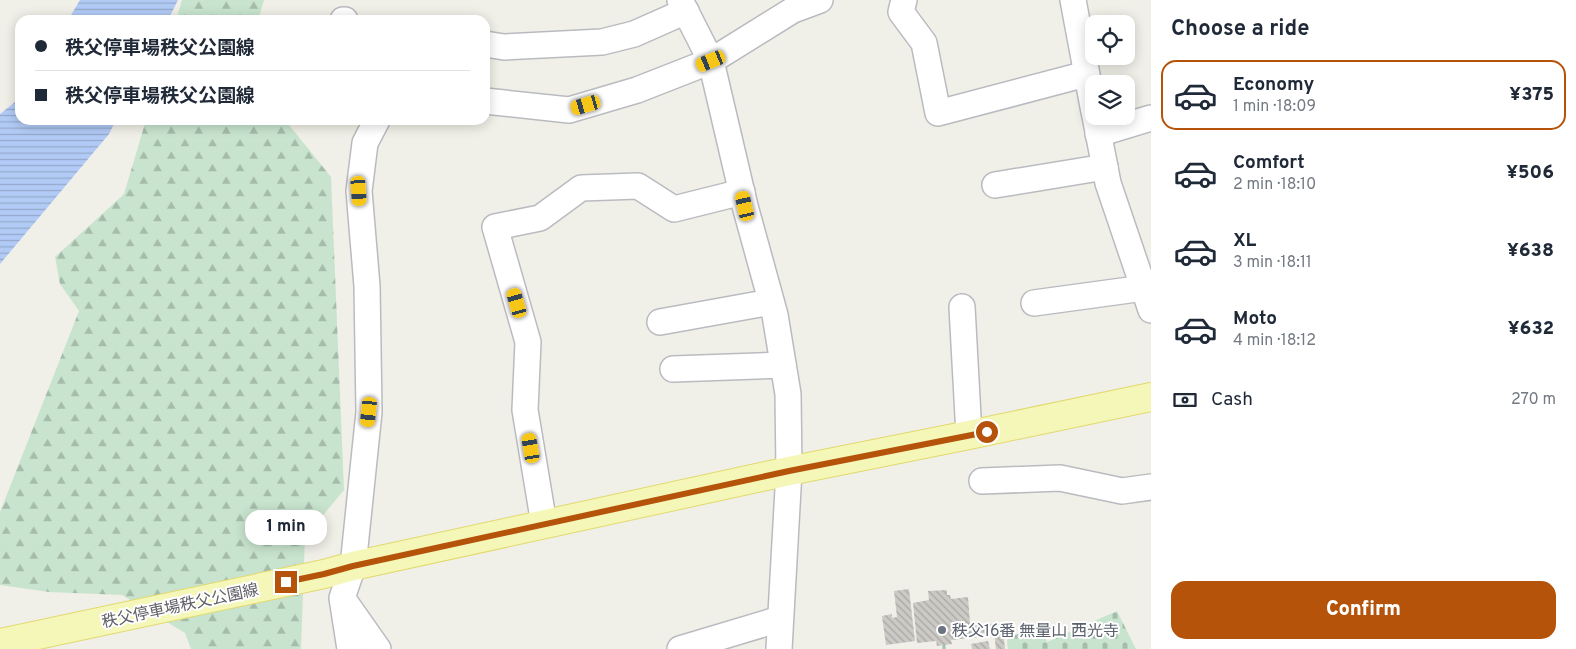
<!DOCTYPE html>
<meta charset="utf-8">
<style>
body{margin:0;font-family:Overpass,"Noto Sans JP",sans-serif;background:#f6f6f7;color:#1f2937;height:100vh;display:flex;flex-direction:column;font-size:19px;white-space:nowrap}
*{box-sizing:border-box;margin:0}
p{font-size:16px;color:#747a83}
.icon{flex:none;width:28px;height:28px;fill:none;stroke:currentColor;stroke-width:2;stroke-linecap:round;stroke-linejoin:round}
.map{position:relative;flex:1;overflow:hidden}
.details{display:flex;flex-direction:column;background:#fff;width:425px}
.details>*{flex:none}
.guide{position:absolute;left:15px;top:15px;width:475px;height:110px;border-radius:15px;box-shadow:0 2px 12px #0003;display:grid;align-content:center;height:110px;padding:0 20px;background:#fff}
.fabs{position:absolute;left:1085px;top:15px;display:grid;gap:10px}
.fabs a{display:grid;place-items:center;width:50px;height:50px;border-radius:10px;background:#fff;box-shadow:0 2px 12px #0003;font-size:25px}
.end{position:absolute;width:22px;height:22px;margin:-11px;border:6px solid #b45309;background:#fff;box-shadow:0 0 0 2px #fff}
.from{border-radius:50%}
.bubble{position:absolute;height:35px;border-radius:15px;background:#fff;box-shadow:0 2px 12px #0003;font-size:16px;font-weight:800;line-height:35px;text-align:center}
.car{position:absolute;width:15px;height:30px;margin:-15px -8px;border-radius:6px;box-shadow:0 0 4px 1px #0007;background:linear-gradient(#f5c518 24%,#345 0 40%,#f5c518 0 76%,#345 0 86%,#f5c518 0)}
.guide b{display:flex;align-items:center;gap:18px;height:48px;font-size:19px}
.guide b+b{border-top:1px solid #e0e1e3}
.guide i{width:12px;height:12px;background:#1f2937}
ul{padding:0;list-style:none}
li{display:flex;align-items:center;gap:15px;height:70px;margin:0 10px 8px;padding:0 10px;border:2px solid transparent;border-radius:15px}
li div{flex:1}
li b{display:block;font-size:19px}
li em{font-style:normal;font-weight:800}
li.current{border-color:#b45309}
li>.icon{width:45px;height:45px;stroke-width:1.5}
h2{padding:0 20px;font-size:22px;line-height:60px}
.pay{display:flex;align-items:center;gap:12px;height:55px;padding:0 20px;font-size:19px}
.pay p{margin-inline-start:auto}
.primary-button{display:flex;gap:10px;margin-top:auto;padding:10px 20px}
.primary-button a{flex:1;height:58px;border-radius:15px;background:#b45309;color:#fff;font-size:20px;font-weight:800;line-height:58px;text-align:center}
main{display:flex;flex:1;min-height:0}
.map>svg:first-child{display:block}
</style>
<main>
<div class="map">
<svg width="1151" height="649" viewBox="0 0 1151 649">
<defs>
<pattern id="forest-firs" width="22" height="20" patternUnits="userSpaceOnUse" patternTransform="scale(1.25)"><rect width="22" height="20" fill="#c8e4ce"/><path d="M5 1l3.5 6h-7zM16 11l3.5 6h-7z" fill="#a6bcab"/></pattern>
<pattern id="cemetery-stones" width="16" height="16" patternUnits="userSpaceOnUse" patternTransform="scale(1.25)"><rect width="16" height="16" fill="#c8e4ce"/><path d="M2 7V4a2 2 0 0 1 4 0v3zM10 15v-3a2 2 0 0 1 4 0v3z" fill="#a6bcab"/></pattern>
<pattern id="water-rules" width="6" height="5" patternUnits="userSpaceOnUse" patternTransform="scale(1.25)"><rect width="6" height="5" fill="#b2cbf6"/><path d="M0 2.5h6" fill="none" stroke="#94a8cb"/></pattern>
<pattern id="building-back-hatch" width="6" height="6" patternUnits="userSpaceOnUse" patternTransform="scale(1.25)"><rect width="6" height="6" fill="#cbcac5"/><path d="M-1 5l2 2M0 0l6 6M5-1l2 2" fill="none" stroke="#a8a7a4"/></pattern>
</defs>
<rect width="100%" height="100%" fill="#f0f0e8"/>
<g fill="url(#forest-firs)">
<polygon points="182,0 264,0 258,20 176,20"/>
<polygon points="146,120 285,120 331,177 344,490 305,537 301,649 191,649 185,633 122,595 49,592 0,585 0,512 79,311 60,284 55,257 124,194"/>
</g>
<polygon fill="url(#cemetery-stones)" points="1117,611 1136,649 1008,649 1007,640 1040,621 1047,642"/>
<g fill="url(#water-rules)">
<polygon points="80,0 178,0 168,20 68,20"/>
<polygon points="20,98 20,120 116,120 109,134 0,264 0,114"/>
</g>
<g fill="url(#building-back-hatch)">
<polygon points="909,589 915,641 886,645 882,616 892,614 892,618 897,617 894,591"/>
<polygon points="947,590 947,595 950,595 951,599 968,597 970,623 977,622 978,625 1002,623 1005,649 996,649 994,632 978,634 979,637 951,640 952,644 944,645 937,646 936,641 917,643 913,603 929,600 928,591"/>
<polygon points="988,641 990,649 972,649 971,644"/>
</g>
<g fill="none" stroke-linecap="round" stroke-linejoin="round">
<g stroke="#babbc0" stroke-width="28">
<g id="minor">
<polyline points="680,0 711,61 745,206 775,315 788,394 789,471 779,649"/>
<polyline points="904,0 901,12 924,43 938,113 1086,74"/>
<polyline points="1073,0 1094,112"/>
<polyline points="343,20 345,20"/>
<polyline points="485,44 504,47 602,42 634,34 686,11"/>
<polyline points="485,101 569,110 637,90 711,61 793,10 820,0"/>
<polyline points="1095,116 1108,183 1151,310"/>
<polyline points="1098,134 1151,118"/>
<polyline points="995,185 1105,167"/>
<polyline points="1034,303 1144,288"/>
<polyline points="962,307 969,435"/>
<polyline points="660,322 771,302"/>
<polyline points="673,369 783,365"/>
<polyline points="982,481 1060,478 1122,491 1151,487"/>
<polyline points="544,524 525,410 528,342 495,227 540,218 581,188 638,186 674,209 742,192"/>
<polyline points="345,602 378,649"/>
<polyline points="350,649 342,598 353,566 369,412 367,286 359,191 365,143 377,120"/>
<polyline points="680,649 780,619"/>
</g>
</g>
<g stroke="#e3d96f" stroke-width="30">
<polyline id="major" points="0,643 324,574 353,566 789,471 969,435 1151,397"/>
</g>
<polyline stroke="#a1c2b1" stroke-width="3" stroke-dasharray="5 2.5" stroke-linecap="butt" points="944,645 944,649"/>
<use href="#minor" stroke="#fff" stroke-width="25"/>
<use href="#major" stroke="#f4f7b7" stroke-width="28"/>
</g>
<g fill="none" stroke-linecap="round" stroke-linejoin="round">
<polyline stroke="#b45309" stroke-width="6" points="286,582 324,574 353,566 789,471 987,432"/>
</g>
<circle fill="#6b7280" stroke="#fff" stroke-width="2" cx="942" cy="630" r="5"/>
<g text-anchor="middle" stroke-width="4" stroke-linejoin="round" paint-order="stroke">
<g font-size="16" fill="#606167" stroke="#fff">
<text transform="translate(180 605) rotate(-12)" y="6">秩父停車場秩父公園線</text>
</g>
<g font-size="16" fill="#5b616d" stroke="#fff" text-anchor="start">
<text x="952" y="636">秩父16番 無量山 西光寺</text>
</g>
</g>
</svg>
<div class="fabs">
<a><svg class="icon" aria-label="locate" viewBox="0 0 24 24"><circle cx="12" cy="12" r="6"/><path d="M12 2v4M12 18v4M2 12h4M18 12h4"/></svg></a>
<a><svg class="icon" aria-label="layers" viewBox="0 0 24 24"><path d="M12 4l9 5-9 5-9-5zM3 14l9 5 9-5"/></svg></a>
</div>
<i class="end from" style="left:987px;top:432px"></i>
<i class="end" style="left:286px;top:582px"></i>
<div class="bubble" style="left:245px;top:510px;width:82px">1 min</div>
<i class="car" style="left:711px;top:61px;rotate:248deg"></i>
<i class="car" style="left:586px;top:105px;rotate:254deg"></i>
<i class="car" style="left:359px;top:191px;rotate:176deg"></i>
<i class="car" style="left:745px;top:206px;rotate:347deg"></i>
<i class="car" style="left:517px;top:303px;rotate:344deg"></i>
<i class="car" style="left:369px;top:412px;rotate:186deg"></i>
<i class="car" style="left:531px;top:448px;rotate:350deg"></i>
<div class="guide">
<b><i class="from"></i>秩父停車場秩父公園線</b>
<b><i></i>秩父停車場秩父公園線</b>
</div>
</div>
<section class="details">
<h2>Choose a ride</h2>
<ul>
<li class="current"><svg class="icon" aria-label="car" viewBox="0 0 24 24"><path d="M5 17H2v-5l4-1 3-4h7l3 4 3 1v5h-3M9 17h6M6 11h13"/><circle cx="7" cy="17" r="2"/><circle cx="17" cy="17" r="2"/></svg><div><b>Economy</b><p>1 min · 18:09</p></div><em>¥375</em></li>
<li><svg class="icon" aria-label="car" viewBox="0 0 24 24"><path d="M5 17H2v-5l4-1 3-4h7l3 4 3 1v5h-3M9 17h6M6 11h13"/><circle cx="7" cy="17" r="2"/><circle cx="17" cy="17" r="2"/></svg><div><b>Comfort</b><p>2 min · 18:10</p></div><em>¥506</em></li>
<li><svg class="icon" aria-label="car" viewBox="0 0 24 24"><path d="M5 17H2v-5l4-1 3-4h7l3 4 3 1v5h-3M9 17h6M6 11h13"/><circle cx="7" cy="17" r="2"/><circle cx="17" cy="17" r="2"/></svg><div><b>XL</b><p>3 min · 18:11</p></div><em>¥638</em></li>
<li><svg class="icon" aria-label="car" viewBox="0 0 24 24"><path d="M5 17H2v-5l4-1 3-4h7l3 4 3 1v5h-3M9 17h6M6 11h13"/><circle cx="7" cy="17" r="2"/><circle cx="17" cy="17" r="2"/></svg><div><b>Moto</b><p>4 min · 18:12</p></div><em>¥632</em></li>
</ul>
<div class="pay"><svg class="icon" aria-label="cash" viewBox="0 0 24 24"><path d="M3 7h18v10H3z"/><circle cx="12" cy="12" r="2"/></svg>Cash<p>270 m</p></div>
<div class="primary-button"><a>Confirm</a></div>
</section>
</main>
